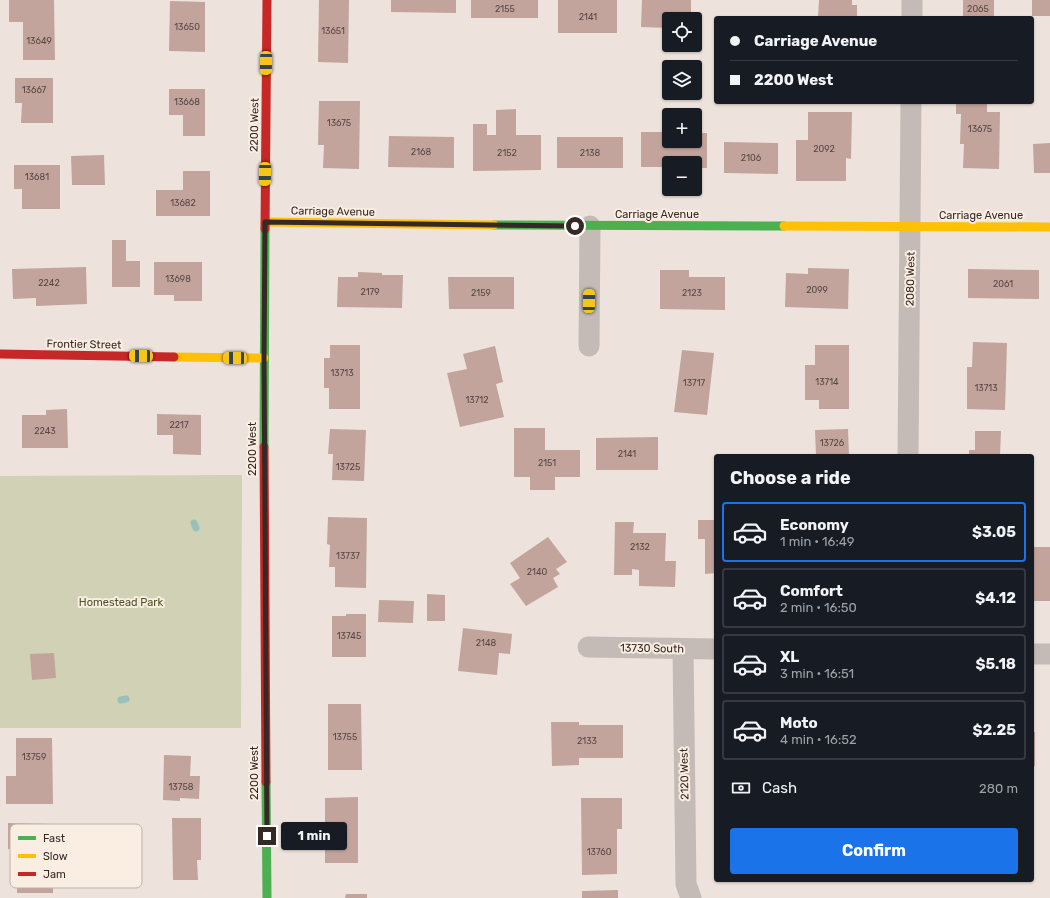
<!DOCTYPE html>
<meta charset="utf-8">
<style>
body{margin:0;font-family:Rubik,sans-serif;background:#242831;color:#f1f3f6;height:100vh;display:flex;flex-direction:column;font-size:15px;white-space:nowrap}
*{box-sizing:border-box;margin:0}
p{font-size:13px;color:#9ea1a6}
.icon{flex:none;width:22px;height:22px;fill:none;stroke:currentColor;stroke-width:2;stroke-linecap:round;stroke-linejoin:round}
.map{position:relative;flex:1;overflow:hidden}
.details{position:absolute;left:714px;top:454px;width:320px;height:428px;display:flex;flex-direction:column;background:#171b24;border-radius:4px;box-shadow:0 1px 3px #0004}
.details>*{flex:none}
.guide{position:absolute;left:714px;top:16px;width:320px;height:88px;border-radius:4px;box-shadow:0 1px 3px #0004;display:grid;align-content:center;height:88px;padding:0 16px;background:#171b24}
.buttons{position:absolute;left:662px;top:12px;display:grid;gap:8px}
.buttons a{display:grid;place-items:center;width:40px;height:40px;border-radius:4px;background:#171b24;box-shadow:0 1px 3px #0004;font-size:20px}
.end{position:absolute;width:18px;height:18px;margin:-9px;border:5px solid #352825;background:#fff;box-shadow:0 0 0 2px #fff}
.from{border-radius:50%}
.bubble{position:absolute;height:28px;border-radius:4px;background:#171b24;box-shadow:0 1px 3px #0004;font-size:13px;font-weight:700;line-height:28px;text-align:center}
.car{position:absolute;width:12px;height:24px;margin:-12px -6px;border-radius:5px;box-shadow:0 0 3px 1px #0007;background:linear-gradient(#f5c518 24%,#345 0 40%,#f5c518 0 76%,#345 0 86%,#f5c518 0)}
.guide b{display:flex;align-items:center;gap:14px;height:38px;font-size:15px}
.guide b+b{border-top:1px solid #363941}
.guide i{width:10px;height:10px;background:#f1f3f6}
ul{padding:0;list-style:none}
li{display:flex;align-items:center;gap:12px;height:60px;margin:0 8px 6px;padding:0 8px;border:2px solid #363941;border-radius:4px}
li div{flex:1}
li b{display:block;font-size:15px}
li em{font-style:normal;font-weight:700}
li.current{border-color:#1a73e8}
li>.icon{width:36px;height:36px;stroke-width:1.5}
h2{padding:0 16px;font-size:18px;line-height:48px}
.pay{display:flex;align-items:center;gap:10px;height:44px;padding:0 16px;font-size:15px}
.pay p{margin-inline-start:auto}
.action{display:flex;gap:8px;margin-top:auto;padding:8px 16px}
.action a{flex:1;height:46px;border-radius:4px;background:#1a73e8;color:#fff;font-size:16px;font-weight:700;line-height:46px;text-align:center}
.map>svg:first-child{display:block}
</style>
<div class="map">
<svg width="1050" height="898" viewBox="0 0 1050 898">
<rect width="100%" height="100%" fill="#ede3dc"/>
<polygon fill="#d0d1b5" points="242,475 241,728 0,728 0,476"/>
<g fill="none" stroke-linecap="round" stroke-linejoin="round">
<g stroke="#98c1bc" stroke-width="7">
<polyline points="194,523 196,528"/>
<polyline points="121,700 126,699"/>
</g>
</g>
<g fill="#c2a49d">
<polygon points="9,0 54,0 55,60 23,60 23,22 9,22"/>
<polygon points="319,0 349,0 348,63 318,62"/>
<polygon points="391,0 456,0 456,13 391,12"/>
<rect x="471" y="0" width="67" height="18"/>
<rect x="558" y="0" width="59" height="33"/>
<polygon points="642,0 691,0 691,19 669,19 669,28 641,27"/>
<polygon points="819,0 852,0 852,5 857,5 857,18 818,18"/>
<rect x="963" y="0" width="31" height="18"/>
<rect x="1032" y="0" width="18" height="16"/>
<polygon points="170,1 205,2 205,52 169,51"/>
<polygon points="15,78 53,78 53,123 21,123 22,103 15,103"/>
<polygon points="169,89 205,89 205,136 183,136 183,115 169,115"/>
<polygon points="319,101 360,101 359,169 323,168 324,145 318,145"/>
<polygon points="956,102 987,102 987,112 1000,112 999,169 963,168 964,144 960,144 961,114 956,114"/>
<polygon points="516,109 516,135 541,135 541,170 473,171 473,124 487,124 487,135 496,135 496,110"/>
<polygon points="808,112 852,112 851,159 846,158 846,181 796,181 796,140 808,140"/>
<polygon points="641,132 669,132 669,141 695,141 695,133 707,133 707,168 695,168 695,163 669,163 669,167 641,167"/>
<polygon points="389,136 454,137 454,168 388,167"/>
<rect x="557" y="137" width="66" height="31"/>
<polygon points="724,142 778,143 778,174 724,173"/>
<polygon points="1050,143 1050,173 1034,173 1033,144"/>
<polygon points="104,155 105,185 72,185 71,156"/>
<polygon points="14,165 60,165 60,209 22,209 22,189 14,189"/>
<polygon points="183,171 210,171 210,216 156,216 156,190 183,190"/>
<polygon points="112,240 126,240 126,261 140,261 140,287 112,287"/>
<polygon points="154,262 202,262 202,301 174,301 174,295 154,295"/>
<polygon points="86,267 87,304 36,306 36,298 13,299 12,269"/>
<polygon points="808,268 849,269 848,309 785,307 786,273 808,274"/>
<polygon points="968,269 1039,270 1039,299 968,298"/>
<polygon points="660,270 689,270 689,277 725,277 725,310 660,309"/>
<polygon points="358,272 382,273 382,275 403,275 402,308 337,307 338,277 358,277"/>
<polygon points="448,277 514,277 514,309 449,309"/>
<polygon points="973,342 1007,343 1005,410 967,409 967,367 972,367"/>
<polygon points="330,345 360,345 360,409 329,409 329,388 324,388 324,358 330,358"/>
<polygon points="815,345 849,345 849,409 819,409 819,400 805,400 805,365 815,365"/>
<polygon points="495,346 503,382 496,384 504,417 460,427 447,373 467,369 463,354"/>
<polygon points="682,350 714,353 707,415 674,412"/>
<polygon points="67,409 68,448 22,448 22,415 46,415 46,410"/>
<polygon points="157,414 201,415 201,455 173,454 173,435 157,435"/>
<polygon points="514,428 545,428 545,450 580,450 580,477 555,477 555,490 530,490 530,477 514,477"/>
<polygon points="330,429 366,430 364,481 332,480 333,454 328,454"/>
<polygon points="848,429 849,456 816,456 815,430"/>
<polygon points="975,431 1001,431 1000,456 969,456 969,450 975,450"/>
<polygon points="658,437 658,470 596,470 596,438"/>
<polygon points="328,517 367,518 366,588 335,587 335,567 329,567 330,545 327,544"/>
<polygon points="698,520 716,520 716,573 705,574 705,539 698,539"/>
<polygon points="615,522 634,522 633,533 666,533 665,561 676,561 675,587 639,586 639,570 632,569 632,575 614,575"/>
<polygon points="548,537 567,562 556,569 560,574 553,578 558,587 526,606 510,584 520,578 510,563"/>
<rect x="1032" y="547" width="18" height="54"/>
<polygon points="427,594 445,595 445,621 427,621"/>
<polygon points="379,600 414,601 413,623 378,622"/>
<polygon points="346,614 366,614 366,657 332,657 332,616 346,616"/>
<polygon points="463,628 512,634 510,654 499,653 497,675 458,671"/>
<polygon points="54,653 56,678 32,680 30,654"/>
<polygon points="328,704 361,704 362,770 328,770"/>
<polygon points="551,722 579,722 579,725 623,725 623,758 579,758 579,765 552,766"/>
<rect x="1032" y="732" width="3" height="34"/>
<polygon points="16,738 52,738 53,804 6,804 6,776 16,776"/>
<polygon points="164,755 191,756 190,776 200,776 199,799 180,798 180,801 163,800"/>
<polygon points="358,797 358,863 325,863 325,798"/>
<polygon points="581,798 622,798 622,829 617,829 617,874 582,875"/>
<polygon points="172,818 201,818 201,860 197,860 198,880 173,880"/>
<polygon points="8,823 53,824 53,893 17,893 17,849 8,849"/>
<polygon points="618,890 618,898 582,898 582,891"/>
<polygon points="346,894 367,894 367,898 345,898"/>
</g>
<g fill="none" stroke-linecap="round" stroke-linejoin="round">
<g stroke="#c4bbb6" stroke-width="21">
<polyline points="912,18 912,0"/>
<polyline points="589,346 590,226"/>
<polyline points="908,456 911,102"/>
<polyline points="588,647 716,649"/>
<polyline points="683,649 686,884 691,898"/>
<polyline points="1032,654 1050,654"/>
</g>
<g stroke="#4caf50" stroke-width="9">
<polyline points="494,225 784,226"/>
<polyline points="264,447 265,229"/>
<polyline points="266,782 267,898"/>
</g>
<g stroke="#ffc107" stroke-width="9">
<polyline points="265,222 494,225"/>
<polyline points="784,226 1050,227"/>
<polyline points="174,357 264,358"/>
</g>
<g stroke="#c62828" stroke-width="9">
<polyline points="265,229 267,0"/>
<polyline points="0,354 174,357"/>
<polyline points="264,447 266,782"/>
</g>
</g>
<g fill="none" stroke-linecap="round" stroke-linejoin="round">
<polyline stroke="#352825" stroke-width="5" points="267,836 264,358 265,222 575,226"/>
</g>
<g text-anchor="middle" stroke-width="4" stroke-linejoin="round" paint-order="stroke">
<g font-size="9" fill="#584743">
<text x="505" y="12">2155</text>
<text x="978" y="12">2065</text>
<text x="588" y="20">2141</text>
<text x="187" y="30">13650</text>
<text x="333" y="34">13651</text>
<text x="39" y="44">13649</text>
<text x="34" y="93">13667</text>
<text x="187" y="105">13668</text>
<text x="339" y="126">13675</text>
<text x="980" y="132">13675</text>
<text x="824" y="152">2092</text>
<text x="421" y="155">2168</text>
<text x="507" y="156">2152</text>
<text x="590" y="156">2138</text>
<text x="751" y="161">2106</text>
<text x="37" y="180">13681</text>
<text x="183" y="206">13682</text>
<text x="178" y="282">13698</text>
<text x="49" y="286">2242</text>
<text x="1003" y="287">2061</text>
<text x="817" y="293">2099</text>
<text x="370" y="295">2179</text>
<text x="481" y="296">2159</text>
<text x="692" y="296">2123</text>
<text x="342" y="376">13713</text>
<text x="827" y="385">13714</text>
<text x="694" y="386">13717</text>
<text x="986" y="391">13713</text>
<text x="477" y="403">13712</text>
<text x="179" y="428">2217</text>
<text x="45" y="434">2243</text>
<text x="832" y="446">13726</text>
<text x="627" y="457">2141</text>
<text x="547" y="466">2151</text>
<text x="348" y="470">13725</text>
<text x="640" y="550">2132</text>
<text x="348" y="559">13737</text>
<text x="537" y="575">2140</text>
<text x="349" y="639">13745</text>
<text x="486" y="646">2148</text>
<text x="345" y="740">13755</text>
<text x="587" y="744">2133</text>
<text x="34" y="760">13759</text>
<text x="181" y="790">13758</text>
<text x="599" y="855">13760</text>
</g>
<g font-size="11" fill="#352825" stroke="#faede2">
<text transform="translate(254 125) rotate(-89)" y="4">2200 West</text>
<text transform="translate(333 211) rotate(1)" y="4">Carriage Avenue</text>
<text x="657" y="218">Carriage Avenue</text>
<text x="981" y="219">Carriage Avenue</text>
<text transform="translate(910 279) rotate(-89)" y="4">2080 West</text>
<text transform="translate(84 344) rotate(1)" y="4">Frontier Street</text>
<text transform="translate(252 449) rotate(-90)" y="4">2200 West</text>
<text transform="translate(652 648) rotate(1)" y="4">13730 South</text>
<text transform="translate(254 773) rotate(-90)" y="4">2200 West</text>
<text transform="translate(684 774) rotate(-91)" y="4">2120 West</text>
</g>
<g font-size="11" fill="#495527" stroke="#faede2">
<text x="121" y="606">Homestead Park</text>
</g>
</g>
<rect x="10" y="824" width="132" height="64" rx="6" fill="#faede2" stroke="#bfb2a9" stroke-width="1"/>
<rect x="18" y="836" width="18" height="4" fill="#4caf50"/>
<rect x="18" y="854" width="18" height="4" fill="#ffc107"/>
<rect x="18" y="872" width="18" height="4" fill="#c62828"/>
<g font-size="11" fill="#352825">
<text x="43" y="842">Fast</text>
<text x="43" y="860">Slow</text>
<text x="43" y="878">Jam</text>
</g>
</svg>
<div class="buttons">
<a><svg class="icon" aria-label="locate" viewBox="0 0 24 24"><circle cx="12" cy="12" r="6"/><path d="M12 2v4M12 18v4M2 12h4M18 12h4"/></svg></a>
<a><svg class="icon" aria-label="layers" viewBox="0 0 24 24"><path d="M12 4l9 5-9 5-9-5zM3 14l9 5 9-5"/></svg></a>
<a>+</a>
<a>−</a>
</div>
<i class="end from" style="left:575px;top:226px"></i>
<i class="end" style="left:267px;top:836px"></i>
<div class="bubble" style="left:281px;top:822px;width:66px">1 min</div>
<i class="car" style="left:266px;top:63px;rotate:181deg"></i>
<i class="car" style="left:265px;top:174px;rotate:181deg"></i>
<i class="car" style="left:589px;top:301px;rotate:1deg"></i>
<i class="car" style="left:141px;top:356px;rotate:271deg"></i>
<i class="car" style="left:235px;top:358px;rotate:271deg"></i>
<div class="guide">
<b><i class="from"></i>Carriage Avenue</b>
<b><i></i>2200 West</b>
</div>
<section class="details">
<h2>Choose a ride</h2>
<ul>
<li class="current"><svg class="icon" aria-label="car" viewBox="0 0 24 24"><path d="M5 17H2v-5l4-1 3-4h7l3 4 3 1v5h-3M9 17h6M6 11h13"/><circle cx="7" cy="17" r="2"/><circle cx="17" cy="17" r="2"/></svg><div><b>Economy</b><p>1 min · 16:49</p></div><em>$3.05</em></li>
<li><svg class="icon" aria-label="car" viewBox="0 0 24 24"><path d="M5 17H2v-5l4-1 3-4h7l3 4 3 1v5h-3M9 17h6M6 11h13"/><circle cx="7" cy="17" r="2"/><circle cx="17" cy="17" r="2"/></svg><div><b>Comfort</b><p>2 min · 16:50</p></div><em>$4.12</em></li>
<li><svg class="icon" aria-label="car" viewBox="0 0 24 24"><path d="M5 17H2v-5l4-1 3-4h7l3 4 3 1v5h-3M9 17h6M6 11h13"/><circle cx="7" cy="17" r="2"/><circle cx="17" cy="17" r="2"/></svg><div><b>XL</b><p>3 min · 16:51</p></div><em>$5.18</em></li>
<li><svg class="icon" aria-label="car" viewBox="0 0 24 24"><path d="M5 17H2v-5l4-1 3-4h7l3 4 3 1v5h-3M9 17h6M6 11h13"/><circle cx="7" cy="17" r="2"/><circle cx="17" cy="17" r="2"/></svg><div><b>Moto</b><p>4 min · 16:52</p></div><em>$2.25</em></li>
</ul>
<div class="pay"><svg class="icon" aria-label="cash" viewBox="0 0 24 24"><path d="M3 7h18v10H3z"/><circle cx="12" cy="12" r="2"/></svg>Cash<p>280 m</p></div>
<div class="action"><a>Confirm</a></div>
</section>
</div>
